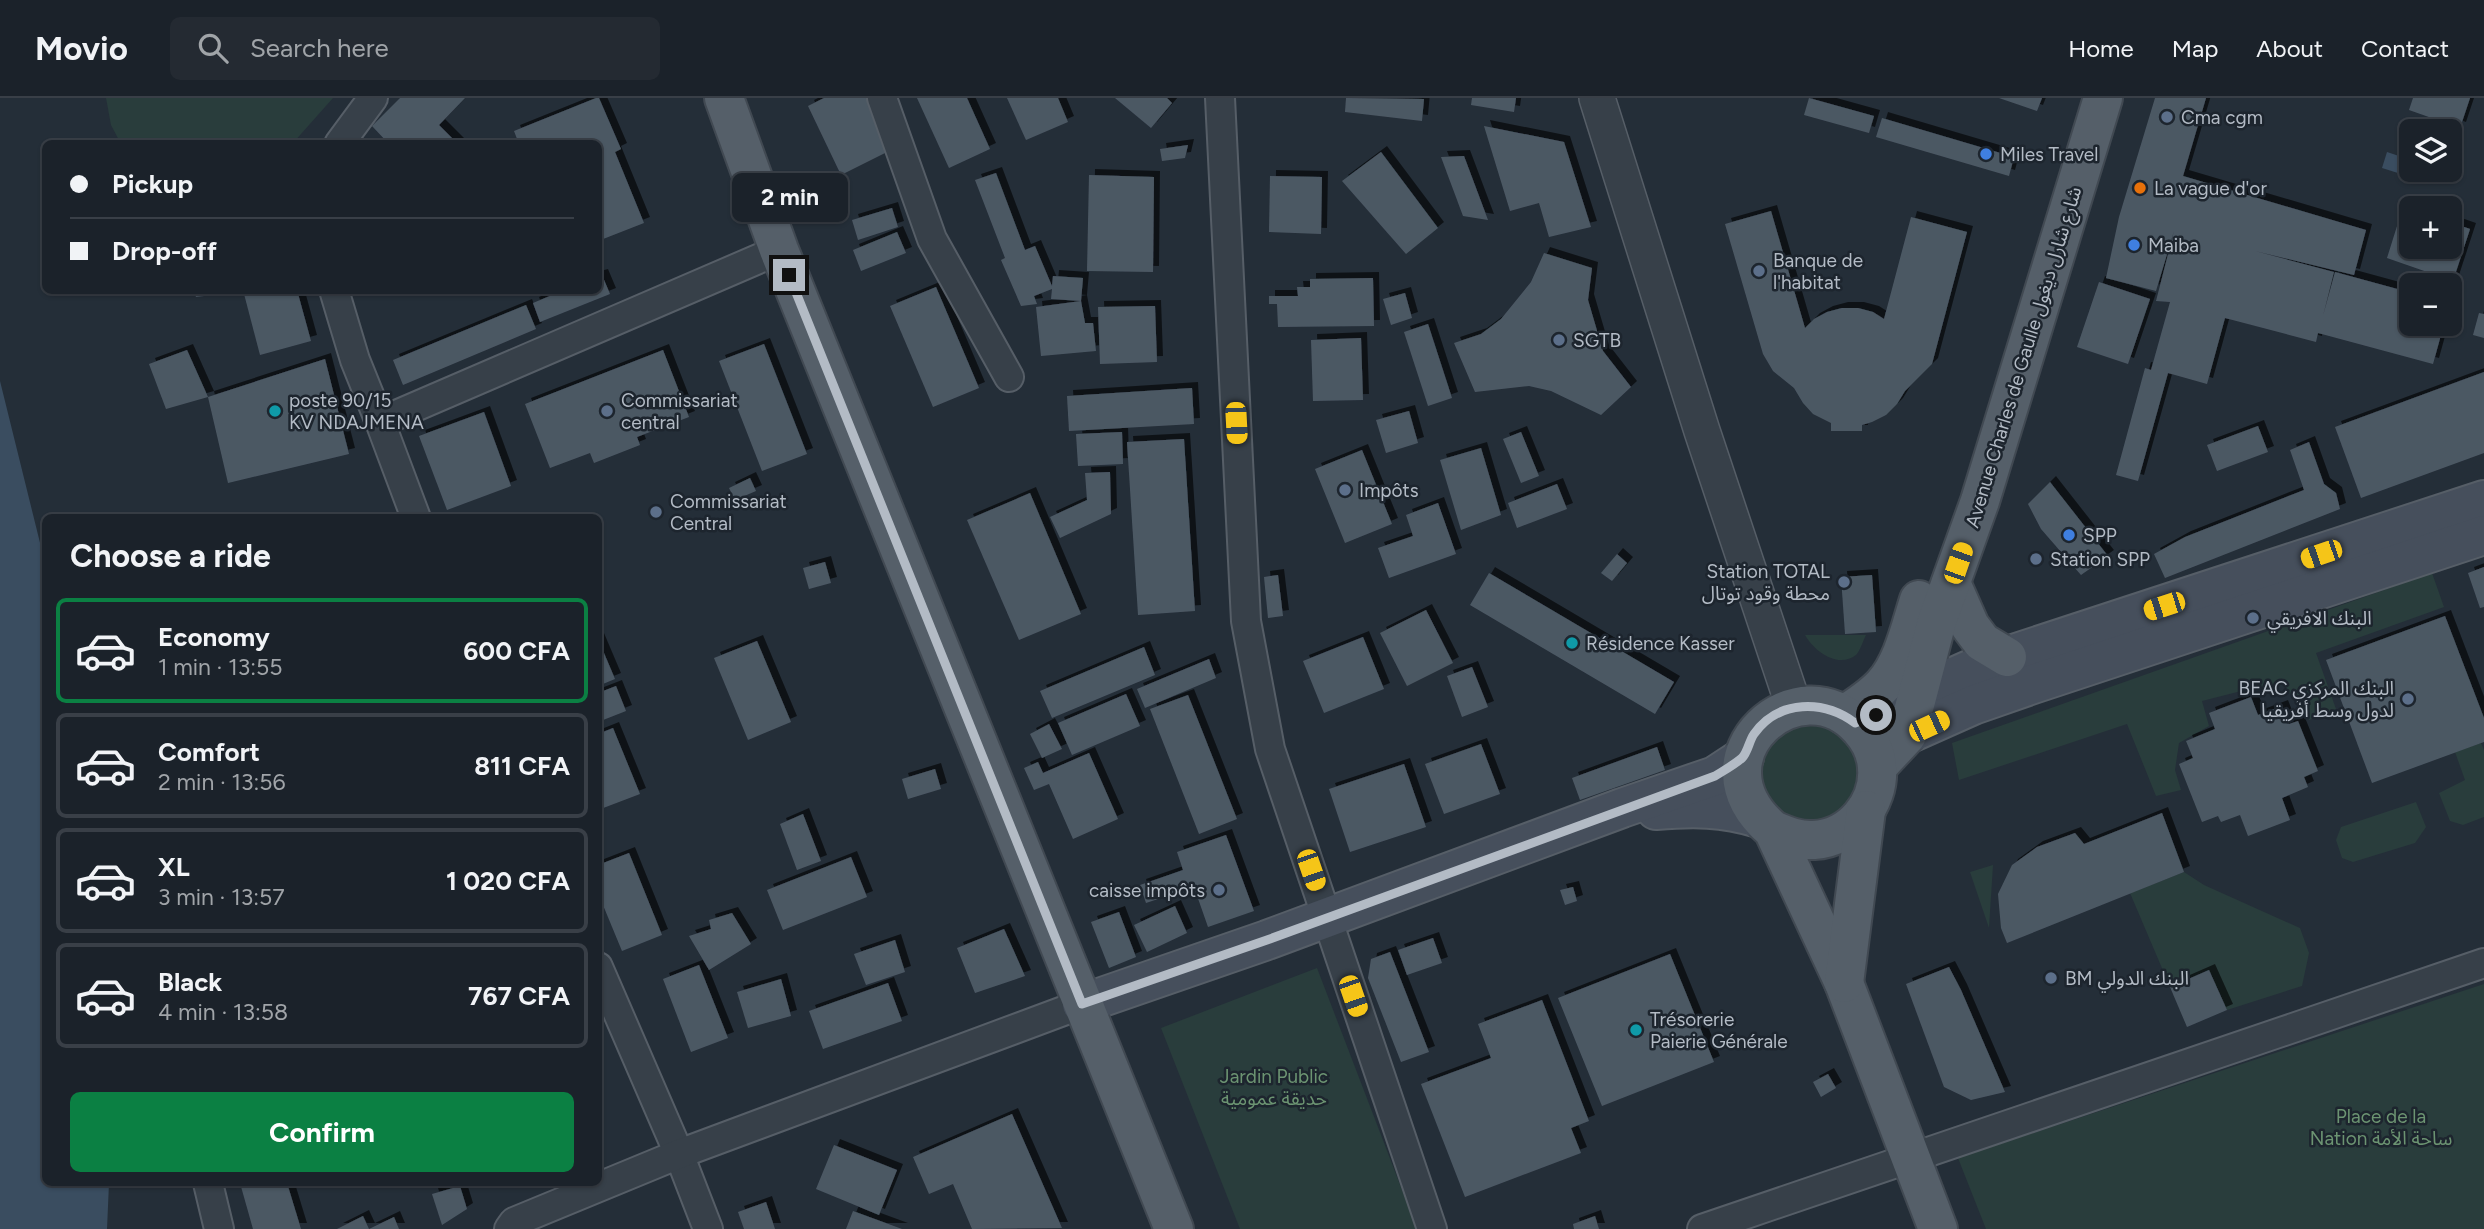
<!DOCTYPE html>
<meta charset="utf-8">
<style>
body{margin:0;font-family:Figtree,"Noto Sans Arabic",sans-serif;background:#242a32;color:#f1f3f6;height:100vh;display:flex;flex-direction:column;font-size:26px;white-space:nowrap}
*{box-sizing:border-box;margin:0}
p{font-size:23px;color:#a0a4a8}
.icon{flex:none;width:38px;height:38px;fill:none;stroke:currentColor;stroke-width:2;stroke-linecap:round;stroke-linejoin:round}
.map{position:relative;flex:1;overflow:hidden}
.sheet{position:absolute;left:42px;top:416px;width:560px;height:672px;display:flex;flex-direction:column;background:#1b222a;border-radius:10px;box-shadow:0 2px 5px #0004,0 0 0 2px #393f47}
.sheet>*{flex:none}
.hud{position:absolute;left:42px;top:42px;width:560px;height:154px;border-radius:10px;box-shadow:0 2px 5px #0004,0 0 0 2px #393f47;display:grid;align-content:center;height:154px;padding:0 28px;background:#1b222a}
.buttons{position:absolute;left:2399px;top:21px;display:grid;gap:14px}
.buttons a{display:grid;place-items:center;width:63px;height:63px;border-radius:10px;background:#1b222a;box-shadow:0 2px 5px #0004,0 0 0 2px #393f47;font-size:35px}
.end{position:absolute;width:32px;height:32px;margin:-16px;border:9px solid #b3bbc5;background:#111;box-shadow:0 0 0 4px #111}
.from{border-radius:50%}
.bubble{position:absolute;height:49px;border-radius:10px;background:#1b222a;box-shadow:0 2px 5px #0004,0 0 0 2px #393f47;font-size:23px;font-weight:700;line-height:49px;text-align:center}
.car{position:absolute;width:21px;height:42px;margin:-21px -10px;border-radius:9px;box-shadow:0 0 5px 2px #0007;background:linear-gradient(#f5c518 24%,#345 0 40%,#f5c518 0 76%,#345 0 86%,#f5c518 0)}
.hud b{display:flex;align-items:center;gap:24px;height:66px;font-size:26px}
.hud b+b{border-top:2px solid #393f47}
.hud i{width:18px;height:18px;background:#f1f3f6}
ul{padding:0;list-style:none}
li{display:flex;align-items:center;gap:21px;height:105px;margin:0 14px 10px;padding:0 14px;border:4px solid #393f47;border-radius:10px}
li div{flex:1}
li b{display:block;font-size:26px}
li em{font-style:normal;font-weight:700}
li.selected{border-color:#0b8043}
li>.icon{width:63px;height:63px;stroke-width:1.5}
h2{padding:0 28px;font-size:32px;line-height:84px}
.cta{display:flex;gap:14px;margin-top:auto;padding:14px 28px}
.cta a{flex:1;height:80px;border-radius:10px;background:#0b8043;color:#fff;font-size:28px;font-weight:700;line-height:80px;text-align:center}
header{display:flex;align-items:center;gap:42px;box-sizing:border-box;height:98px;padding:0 35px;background:#1b222a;border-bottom:2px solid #393f47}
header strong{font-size:33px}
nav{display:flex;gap:38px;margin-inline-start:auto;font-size:24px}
.search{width:490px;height:63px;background:#242a32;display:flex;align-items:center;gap:18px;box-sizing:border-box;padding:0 24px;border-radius:10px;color:#a0a4a8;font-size:26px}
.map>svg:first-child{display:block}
</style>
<header>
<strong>Movio</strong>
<div class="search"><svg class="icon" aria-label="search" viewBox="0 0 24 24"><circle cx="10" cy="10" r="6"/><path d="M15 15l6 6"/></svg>Search here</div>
<nav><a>Home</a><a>Map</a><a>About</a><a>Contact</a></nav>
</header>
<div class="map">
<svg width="2484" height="1131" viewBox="0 0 2484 1131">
<defs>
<filter id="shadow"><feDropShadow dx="6" dy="-6" stdDeviation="0" flood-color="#0009"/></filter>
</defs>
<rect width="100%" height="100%" fill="#242e38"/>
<g fill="#293d3c">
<polygon points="106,0 333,0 293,45 121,46 111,27"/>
<polygon points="2432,475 2444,509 2316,555 2336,611 2309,622 2284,587 2253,590 2202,603 2209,628 2179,645 2175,672 2181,692 2156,698 2127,626 1959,682 1952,645"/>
<path d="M1805,537H1866C1863,543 1860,553 1856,557C1838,571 1814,553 1805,537Z"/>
<polygon points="1815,621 1848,638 1863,670 1856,705 1811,732 1763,711 1755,657 1764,641"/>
<polygon points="2481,645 2484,652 2484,719 2463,727 2450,723 2439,695 2465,682 2455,654"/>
<polygon points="2416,704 2426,729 2415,745 2353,764 2342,760 2336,742 2341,729"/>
<polygon points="1993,767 1989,830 1970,774"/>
<polygon points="2184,774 2204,787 2300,830 2309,855 2302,888 2227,912 2209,872 2170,889 2130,795"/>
<polygon points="1317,870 1417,1131 1240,1131 1161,930"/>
<polygon points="2484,886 2484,1131 1986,1131 1958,1060"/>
</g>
<g fill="#3a4d60">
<polygon points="2387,54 2411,62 2412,72 2423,72 2420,82 2382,70"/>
<polygon points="0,283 45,465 46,1085 109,1085 107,1131 0,1131"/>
</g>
<g fill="#4c5864" filter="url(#shadow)">
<polygon points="400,0 465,0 439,27 458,46 389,46 372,28"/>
<polygon points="596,0 599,0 621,51 615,54 644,125 598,143 598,46 519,46 514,33"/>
<polygon points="824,0 868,0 893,51 841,77 808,8"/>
<polygon points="917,0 967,0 990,51 949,70"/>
<polygon points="1007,0 1058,0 1068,24 1026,42"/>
<polygon points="1115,0 1167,0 1172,5 1151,30"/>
<polygon points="1346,0 1424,1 1422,23 1345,14"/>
<polygon points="1472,0 1516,0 1514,14 1471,7"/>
<polygon points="1809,0 1874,18 1869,35 1804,17"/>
<polygon points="1999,0 2042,0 2037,13"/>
<polygon points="2155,0 2206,0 2183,78 2366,132 2354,177 2255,153 2334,174 2323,218 2335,174 2412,195 2412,226 2444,226 2433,266 2318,235 2316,244 2225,220 2207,286 2168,275 2138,383 2116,377 2145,270 2151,272 2170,204 2156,203 2174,133 2156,193 2106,180 2119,119"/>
<polygon points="2413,0 2470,0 2460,30 2409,12"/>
<polygon points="1882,20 2014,59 2009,78 1876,39"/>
<polygon points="1484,28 1564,44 1591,129 1549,139 1539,105 1510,113"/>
<polygon points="1188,47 1185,60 1162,63 1160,51"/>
<polygon points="1381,54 1438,130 1406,156 1342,83"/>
<polygon points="1464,58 1488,122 1463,118 1441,59"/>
<polygon points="996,75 1025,152 1035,148 1052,188 1053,178 1083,180 1081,203 1085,225 1093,225 1096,253 1041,258 1036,209 1081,203 1051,201 1052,191 1034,198 1037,206 1021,208 1001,162 1005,160 975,82"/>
<polygon points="1089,77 1154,79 1153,174 1087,173"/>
<polygon points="1270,78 1322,79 1321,136 1269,134"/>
<polygon points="2403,109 2412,111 2412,149 2450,149 2450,124 2470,131 2453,183 2387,160"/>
<polygon points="892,110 898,129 858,142 852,122"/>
<polygon points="1771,113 1805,230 1814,221 1827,214 1842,210 1858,210 1873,214 1884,221 1911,119 1967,134 1932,266 1905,293 1897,306 1886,317 1872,324 1862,327 1862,333 1831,333 1831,325 1813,316 1803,305 1794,290 1773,273 1763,256 1725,126"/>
<polygon points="897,134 906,155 861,173 853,152"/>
<polygon points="1544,155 1592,170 1588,202 1603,253 1631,289 1601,317 1551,293 1529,288 1475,294 1454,245 1481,236 1501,221 1531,184"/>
<polygon points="602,177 610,196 540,224 533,205 564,192 598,192 598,178"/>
<polygon points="1373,180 1374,228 1278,229 1277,206 1269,206 1269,198 1298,198 1297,189 1310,189 1310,181"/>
<polygon points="2099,184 2150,201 2128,266 2077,249"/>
<polygon points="936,189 979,290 933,309 890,208"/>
<polygon points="194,192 237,192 237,194 196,199"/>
<polygon points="243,192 297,192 311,243 260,257"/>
<polygon points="1405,195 1412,220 1391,227 1383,201"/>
<polygon points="526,207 536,231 403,287 393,262"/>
<polygon points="1155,208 1157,264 1100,266 1098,209"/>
<polygon points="2479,215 2484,216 2484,240 2473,237"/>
<polygon points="1428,226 1452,300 1428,308 1404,234"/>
<polygon points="1361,240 1363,302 1313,303 1311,242"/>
<polygon points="764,246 807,356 762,373 719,263"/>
<polygon points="187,252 208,299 166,311 149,266"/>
<polygon points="663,252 689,319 637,339 640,347 594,365 590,355 550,370 525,306"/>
<polygon points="325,261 349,356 228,385 208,299"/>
<polygon points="2484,274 2484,355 2361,400 2335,329"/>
<polygon points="1192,290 1194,326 1069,333 1067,298"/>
<polygon points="1409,313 1418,345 1386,355 1376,322"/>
<polygon points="484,314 511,388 447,412 419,338"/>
<polygon points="2258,328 2268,354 2217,373 2207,347"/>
<polygon points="1122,334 1123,366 1078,368 1076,336"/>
<polygon points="1521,334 1539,378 1521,385 1503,341"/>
<polygon points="1184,341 1195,513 1138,517 1127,344"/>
<polygon points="2309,344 2324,386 2336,395 2340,411 2165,480 2154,456 2185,439 2304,392 2290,352"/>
<polygon points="1481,350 1501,417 1461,432 1440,362"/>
<polygon points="1362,352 1392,426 1345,445 1315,371"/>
<polygon points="1110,374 1111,416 1060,440 1050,419 1087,402 1085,375"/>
<polygon points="750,380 756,393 735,402 729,390"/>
<polygon points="2050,384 2108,458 2081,477 2041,431 2028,406"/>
<polygon points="1557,386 1567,411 1517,430 1508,405"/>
<polygon points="1030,395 1081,516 1019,542 967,422"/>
<polygon points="1438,405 1456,456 1389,480 1378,450 1413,438 1406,417"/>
<polygon points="1617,456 1627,465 1612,483 1601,475"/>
<polygon points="825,464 831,485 809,491 803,470"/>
<polygon points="2484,469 2484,509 2480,510 2468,475"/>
<polygon points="1489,475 1674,584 1655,616 1470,507"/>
<polygon points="1278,477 1283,518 1268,520 1264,479"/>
<polygon points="1872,477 1876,534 1845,536 1841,479"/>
<polygon points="1426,512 1453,565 1407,588 1380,535"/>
<polygon points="2445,518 2484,620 2484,644 2372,685 2326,562"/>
<polygon points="1363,539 1384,591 1324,615 1303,563"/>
<polygon points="598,541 615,581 598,588"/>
<polygon points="757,543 791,624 748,642 714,560"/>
<polygon points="1144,549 1155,577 1052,620 1040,593"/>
<polygon points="1209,561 1216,580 1145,610 1137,591"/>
<polygon points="1472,569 1488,609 1462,619 1447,578"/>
<polygon points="616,588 626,613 598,624 598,595"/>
<polygon points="1126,596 1140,628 1072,657 1058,625"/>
<polygon points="1188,597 1237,721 1199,736 1150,611"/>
<polygon points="2251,599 2258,617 2282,608 2289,626 2298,623 2318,673 2304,679 2308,689 2282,700 2290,722 2248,738 2240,717 2221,724 2218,718 2202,724 2179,666 2193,660 2186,643 2215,631 2209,615"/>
<polygon points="1049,626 1062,651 1042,660 1030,636"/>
<polygon points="613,630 640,696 598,712 598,636"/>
<polygon points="1481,646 1500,696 1444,716 1425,666"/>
<polygon points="1657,649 1665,672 1580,702 1572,680"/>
<polygon points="1089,655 1118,721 1073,741 1049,686 1034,692 1024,670 1038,664 1043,675"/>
<polygon points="1404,666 1426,729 1350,754 1329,691"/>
<polygon points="935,671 941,691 908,701 902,681"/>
<polygon points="2162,715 2184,774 2007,845 2001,830 1998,796 2012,767 2037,749 2075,735 2084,746"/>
<polygon points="803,716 821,763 797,772 780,726"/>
<polygon points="1226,737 1254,813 1208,829 1194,789 1146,805 1140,787 1183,772 1177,754"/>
<polygon points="629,755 662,837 622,853 598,795 598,767"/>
<polygon points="851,759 867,799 783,832 767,792"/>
<polygon points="1573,789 1577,803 1565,807 1560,792"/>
<polygon points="1175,808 1187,835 1147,854 1134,827"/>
<polygon points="1119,814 1136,859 1109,870 1091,824"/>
<polygon points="732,815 751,846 709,872 689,838 711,831 709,822"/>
<polygon points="1004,831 1025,878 975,895 957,850"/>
<polygon points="1433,840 1442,865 1407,877 1398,852"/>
<polygon points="895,842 905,874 866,887 854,856"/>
<polygon points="1390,854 1429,954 1401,964 1368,880 1371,861"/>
<polygon points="1670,856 1714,964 1602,1008 1558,900"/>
<polygon points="699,867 728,940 691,954 663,881"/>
<polygon points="1949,869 1961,892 2005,994 1971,1002 1944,989 1906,886"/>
<polygon points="2209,872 2227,912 2187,929 2170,889"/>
<polygon points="781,881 791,918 748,930 737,894"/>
<polygon points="888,885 902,923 823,951 809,913"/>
<polygon points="1542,902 1589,1023 1571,1030 1581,1055 1465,1099 1421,986 1491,960 1478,926"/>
<polygon points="1828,976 1836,990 1821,999 1813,984"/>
<polygon points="1012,1016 1062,1130 972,1131 953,1086 929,1096 913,1059"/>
<polygon points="834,1047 897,1072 879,1117 816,1091"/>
<polygon points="240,1085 287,1085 301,1131 253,1131"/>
<polygon points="460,1088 467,1111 442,1127 432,1096"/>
<polygon points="766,1104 775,1131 744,1131 738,1114"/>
<polygon points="853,1113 902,1131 846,1131"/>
<polygon points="363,1118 369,1131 337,1131"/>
<polygon points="1595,1118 1599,1131 1574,1131 1573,1126"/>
<polygon points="394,1119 399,1131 369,1131"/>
</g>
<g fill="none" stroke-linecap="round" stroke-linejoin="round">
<g stroke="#565e67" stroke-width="32">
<g id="minor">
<polyline points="882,0 932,141 1009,279"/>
<polyline points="1220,0 1246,523 1270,651 1432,1131"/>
<polyline points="339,46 373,0"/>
<polyline points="334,192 355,262 380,324 779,152"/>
<polyline points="380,324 416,420"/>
<polyline points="598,869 679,1056 708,1131"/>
<polyline points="208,1085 219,1131"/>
<polyline points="509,1131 514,1124 679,1056 1082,906"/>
<polyline points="1702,1131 2484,865"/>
</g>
</g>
<g stroke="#565e67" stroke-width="38">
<polyline id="tertiary" points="1597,0 1702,333 1794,609"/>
</g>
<g stroke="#565e67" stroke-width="42">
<g id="secondary">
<polyline points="1855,625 1917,601 1938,586 1983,566 2484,402"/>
<polyline points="1881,648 1973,607 2033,586 2484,437"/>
<path d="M1656,712C1694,709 1722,709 1759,720"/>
<polyline points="1082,906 1267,842 1622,710 1715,678 1744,659"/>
</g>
</g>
<g stroke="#414952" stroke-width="42">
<g id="primary">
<polyline points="724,0 779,152 1174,1131"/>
<polyline points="1951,485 1970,528 1982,544 2007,559"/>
<path d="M1844,617C1858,608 1872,599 1883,587C1903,565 1910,530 1919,502"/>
<polyline points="1877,669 1907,637 1937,523 1980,403 2103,0"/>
<path d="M1773,732C1787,738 1799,743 1814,742C1851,740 1880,706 1877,669C1876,655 1869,641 1860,631C1801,562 1687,659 1773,732L1844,885L1938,1131"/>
<polyline points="1844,885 1866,712"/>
</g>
</g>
<use href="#minor" stroke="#374049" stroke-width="28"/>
<use href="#tertiary" stroke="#374049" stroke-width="35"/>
<use href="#secondary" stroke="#464f5c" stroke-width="38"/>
<use href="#primary" stroke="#555f69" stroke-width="38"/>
</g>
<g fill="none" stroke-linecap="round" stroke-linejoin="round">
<path stroke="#b3bbc5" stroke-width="9" d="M789,177L1082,906L1267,842L1715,678C1723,673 1734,667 1742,660C1748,654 1749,643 1754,636C1779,601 1824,602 1855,625L1876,617"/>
</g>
<g fill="#5c6f8a" stroke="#1d252e" stroke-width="2.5">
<circle cx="2167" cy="19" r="7"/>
<circle cx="1759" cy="173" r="7"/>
<circle cx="1559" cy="242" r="7"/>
<circle cx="607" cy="313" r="7"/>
<circle cx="1345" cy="392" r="7"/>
<circle cx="656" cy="414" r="7"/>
<circle cx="2036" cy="461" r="7"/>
<circle cx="1844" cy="484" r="7"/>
<circle cx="2253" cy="520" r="7"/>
<circle cx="2408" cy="601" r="7"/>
<circle cx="1219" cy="792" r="7"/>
<circle cx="2051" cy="880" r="7"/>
</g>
<g fill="#3f7fe0" stroke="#1d252e" stroke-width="2.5">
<circle cx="1986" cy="56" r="7"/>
<circle cx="2134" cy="147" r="7"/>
<circle cx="2069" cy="437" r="7"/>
</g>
<circle fill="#e8710a" stroke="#1d252e" stroke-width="2.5" cx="2140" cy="90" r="7"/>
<g fill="#0f9aa8" stroke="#1d252e" stroke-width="2.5">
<circle cx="275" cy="313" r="7"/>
<circle cx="1572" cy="545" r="7"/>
<circle cx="1636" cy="932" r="7"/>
</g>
<g text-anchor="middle" stroke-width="5" stroke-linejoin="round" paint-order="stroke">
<g font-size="19" fill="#b3bbc5" stroke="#1d252e" text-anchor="start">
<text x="2181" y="26">Cma cgm</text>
<text x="2000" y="63">Miles Travel</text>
<text x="2154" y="97">La vague d'or</text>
<text x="2148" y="154">Maiba</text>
<text x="1773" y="169">Banque de<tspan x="1773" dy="22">l'habitat</tspan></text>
<text x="1573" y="249">SGTB</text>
<text x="289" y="309">poste 90/15<tspan x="289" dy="22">KV NDAJMENA</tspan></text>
<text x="621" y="309">Commissariat<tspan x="621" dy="22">central</tspan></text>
<text x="1359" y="399">Impôts</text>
<text x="670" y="410">Commissariat<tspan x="670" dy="22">Central</tspan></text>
<text x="2083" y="444">SPP</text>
<text x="2050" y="468">Station SPP</text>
<text x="1830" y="480" text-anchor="end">Station TOTAL<tspan x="1830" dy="22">محطة وقود توتال</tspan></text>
<text x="2267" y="527">البنك الافريقي</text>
<text x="1586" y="552">Résidence Kasser</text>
<text x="2394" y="597" text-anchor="end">BEAC البنك المركزي<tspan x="2394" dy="22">لدول وسط أفريقيا</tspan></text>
<text x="1205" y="799" text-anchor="end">caisse impôts</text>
<text x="2065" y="887">BM البنك الدولي</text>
<text x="1650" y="928">Trésorerie<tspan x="1650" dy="22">Paierie Générale</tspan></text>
</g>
<g font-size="19" fill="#b3bbc5" stroke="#1d252e">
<text transform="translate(2023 259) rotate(-73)" y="7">Avenue Charles de Gaulle شارع شارل ديغول</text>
</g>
<g font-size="19" fill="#6c9472" stroke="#1d252e">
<text x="1274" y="985">Jardin Public<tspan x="1274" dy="22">حديقة عمومية</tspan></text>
<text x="2381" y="1025">Place de la<tspan x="2381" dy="22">Nation ساحة الأمة</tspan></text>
</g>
</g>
</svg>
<div class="buttons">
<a><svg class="icon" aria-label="layers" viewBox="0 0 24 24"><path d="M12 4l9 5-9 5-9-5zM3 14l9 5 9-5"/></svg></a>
<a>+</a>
<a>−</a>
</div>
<i class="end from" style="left:1876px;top:617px"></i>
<i class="end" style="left:789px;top:177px"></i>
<div class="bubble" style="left:732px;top:75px;width:116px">2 min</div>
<i class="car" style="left:1236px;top:325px;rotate:177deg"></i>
<i class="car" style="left:2321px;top:456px;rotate:251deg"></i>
<i class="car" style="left:1958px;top:465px;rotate:19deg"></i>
<i class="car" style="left:2164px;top:508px;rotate:252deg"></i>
<i class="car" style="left:1929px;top:628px;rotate:65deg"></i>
<i class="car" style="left:1311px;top:772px;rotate:161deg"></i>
<i class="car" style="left:1353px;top:898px;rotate:161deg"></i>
<div class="hud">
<b><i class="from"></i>Pickup</b>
<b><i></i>Drop-off</b>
</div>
<section class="sheet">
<h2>Choose a ride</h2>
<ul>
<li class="selected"><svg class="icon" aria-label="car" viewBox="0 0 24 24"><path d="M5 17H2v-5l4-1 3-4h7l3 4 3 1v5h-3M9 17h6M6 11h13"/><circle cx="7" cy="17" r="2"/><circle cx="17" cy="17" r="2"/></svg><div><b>Economy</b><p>1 min · 13:55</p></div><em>600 CFA</em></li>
<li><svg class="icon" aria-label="car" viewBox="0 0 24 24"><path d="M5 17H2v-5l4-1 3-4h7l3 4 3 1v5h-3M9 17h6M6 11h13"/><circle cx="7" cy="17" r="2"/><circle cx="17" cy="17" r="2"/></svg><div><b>Comfort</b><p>2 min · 13:56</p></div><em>811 CFA</em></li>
<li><svg class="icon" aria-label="car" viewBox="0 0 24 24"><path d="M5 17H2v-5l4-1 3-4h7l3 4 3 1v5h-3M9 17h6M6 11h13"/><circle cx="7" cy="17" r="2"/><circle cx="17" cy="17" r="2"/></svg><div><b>XL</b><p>3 min · 13:57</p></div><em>1 020 CFA</em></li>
<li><svg class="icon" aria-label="car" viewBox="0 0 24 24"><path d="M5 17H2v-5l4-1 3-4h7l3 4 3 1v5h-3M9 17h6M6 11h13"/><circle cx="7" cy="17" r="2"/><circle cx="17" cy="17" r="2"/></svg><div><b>Black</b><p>4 min · 13:58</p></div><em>767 CFA</em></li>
</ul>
<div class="cta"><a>Confirm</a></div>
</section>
</div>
